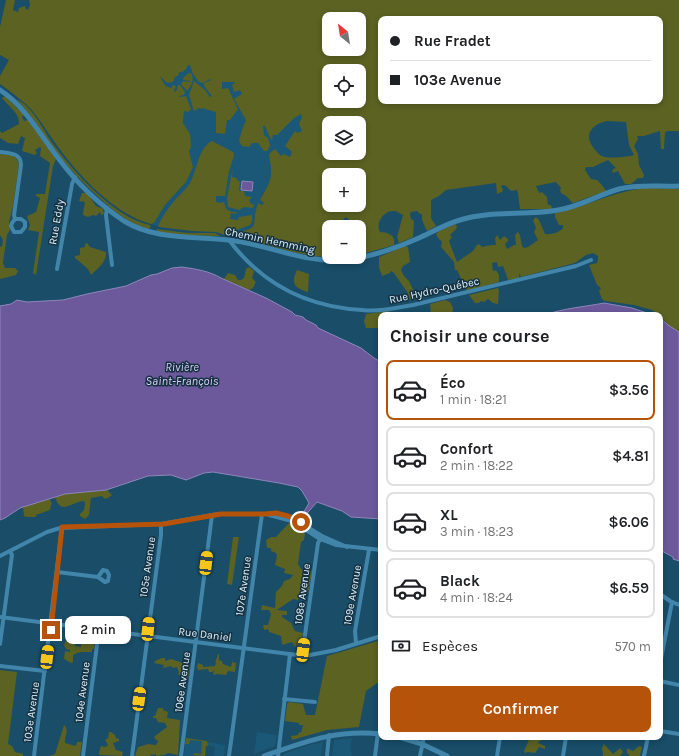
<!DOCTYPE html>
<html lang="fr">
<meta charset="utf-8">
<style>
body{margin:0;font-family:Karla,sans-serif;background:#f2f2f2;color:#202124;height:100vh;display:flex;flex-direction:column;font-size:15px;white-space:nowrap}
*{box-sizing:border-box;margin:0}
p{font-size:13px;color:#757577}
.icon{flex:none;width:22px;height:22px;fill:none;stroke:currentColor;stroke-width:2;stroke-linecap:round;stroke-linejoin:round}
.map{position:relative;flex:1;overflow:hidden}
.side{position:absolute;left:378px;top:312px;width:285px;height:428px;display:flex;flex-direction:column;background:#fff;border-radius:8px;box-shadow:0 2px 6px #0003}
.side>*{flex:none}
.guide{position:absolute;left:378px;top:16px;width:285px;height:88px;border-radius:8px;box-shadow:0 2px 6px #0003;display:grid;align-content:center;height:88px;padding:0 12px;background:#fff}
.needle{width:26px;rotate:330deg}
.controls{position:absolute;left:322px;top:12px;display:grid;gap:8px}
.controls a{display:grid;place-items:center;width:44px;height:44px;border-radius:8px;background:#fff;box-shadow:0 2px 6px #0003;font-size:20px}
.end{position:absolute;width:18px;height:18px;margin:-9px;border:5px solid #b45309;background:#fff;box-shadow:0 0 0 2px #fff}
.from{border-radius:50%}
.bubble{position:absolute;height:28px;border-radius:8px;background:#fff;box-shadow:0 2px 6px #0003;font-size:13px;font-weight:600;line-height:28px;text-align:center}
.car{position:absolute;width:12px;height:24px;margin:-12px -6px;border-radius:5px;box-shadow:0 0 3px 1px #0007;background:linear-gradient(#f5c518 24%,#345 0 40%,#f5c518 0 76%,#345 0 86%,#f5c518 0)}
.guide b{display:flex;align-items:center;gap:14px;height:38px;font-size:15px}
.guide b+b{border-top:1px solid #e0e0e0}
.guide i{width:10px;height:10px;background:#202124}
ul{padding:0;list-style:none}
li{display:flex;align-items:center;gap:12px;height:60px;margin:0 8px 6px;padding:0 4px;border:2px solid #e0e0e0;border-radius:8px}
li div{flex:1}
li b{display:block;font-size:15px}
li em{font-style:normal;font-weight:600}
li.selected{border-color:#b45309}
li>.icon{width:36px;height:36px;stroke-width:1.5}
h2{padding:0 12px;font-size:18px;line-height:48px}
.pay{display:flex;align-items:center;gap:10px;height:44px;padding:0 12px;font-size:15px}
.pay p{margin-inline-start:auto}
.action{display:flex;gap:8px;margin-top:auto;padding:8px 12px}
.action a{flex:1;height:46px;border-radius:8px;background:#b45309;color:#fff;font-size:16px;font-weight:600;line-height:46px;text-align:center}
.map>svg:first-child{display:block}
</style>
<div class="map">
<svg width="679" height="756" viewBox="0 0 679 756">
<rect width="100%" height="100%" fill="#194d68"/>
<g fill="#1b5877" fill-rule="evenodd">
<path d="M329,19V49H359L381,101L329,123L285,146L292,152L289,157L281,156L277,152L283,173L263,193L260,200L264,203L262,205L259,203L255,214L254,225L247,230L235,232L232,234V236L216,232L162,228L151,224L154,223L165,205L183,186L193,167L189,150L190,134L183,123L184,114L179,113L176,115L163,109H179L178,93L171,88L166,86L160,77L162,78L167,83L175,77L178,73L182,72L187,65ZM329,71H359V101H329Z"/>
<polygon points="257,732 277,735 275,746 254,754"/>
<polygon points="186,738 225,745 224,756 214,756 215,747 206,745 205,756 184,756"/>
<polygon points="352,738 350,751 352,752 351,756 332,756 334,740"/>
<polygon points="323,742 321,756 284,756 284,754 309,745"/>
</g>
<g fill="#5b6222" fill-rule="evenodd">
<path d="M6,0H15L13,10L18,12L19,8L25,6L26,9L28,10L30,5L29,0H679V131H667L665,133L664,149H661L660,131L644,136H637L638,139L634,146L638,154L639,165L644,175L643,178H637V179L631,184H625L618,171L612,173L613,169L616,168L608,160L593,167H586L585,170L591,179L597,180L601,184L606,191L573,203C569,200 567,195 562,194L560,191L561,188L556,182L536,186L539,193L542,192L547,197L548,205H551L552,209H520L518,194L517,190L511,191L506,186L503,185L501,186L503,190L502,192L497,194L496,183L446,190L439,196L431,200V218L436,226L427,231L422,220V214H420L417,211L411,212L410,214L411,219L414,221L413,237L399,243L397,237L403,215C400,214 398,211 394,211C384,210 375,223 380,232C389,232 396,236 394,245L359,255V227H350L354,224L346,217L335,227H329V246L325,257C293,255 263,242 232,236L231,235C238,230 248,233 254,225L255,214L258,203L262,205L264,203L260,200C265,190 272,182 271,170C271,164 269,159 269,154L275,149L281,156L284,154L290,157L292,152L285,146L295,131L298,133L302,131L299,124L302,117L301,114L294,118L277,135H273L272,140L269,136L265,126H263L264,135L268,138L270,146L267,151H264L258,143H252L249,147L242,146L239,141L242,130L246,120L234,99L242,94L240,90L234,92L232,85L234,84L235,82H222V89L228,88L238,109L230,120H227L225,134L216,133V112L205,109L204,107L203,109L199,108L194,111L189,95L194,81L205,90L210,97L212,96L204,86V83L211,80L210,79L203,83L199,82L193,74L190,65H188C186,70 184,72 178,73L179,75L175,77L173,82L167,83L162,78L160,77L166,86L171,88L173,85L176,86L174,91L176,92L178,85H180L185,92L184,95L179,96L180,97L186,96L191,109L188,112L184,111L183,123L190,134L191,147L189,151L193,167L186,182L165,205L154,223L151,224C114,214 78,175 56,144C48,133 40,120 31,109C22,100 11,92 0,84V76L9,60L0,55V27ZM329,19H359V49H329ZM381,19H660V101H381ZM329,71H359V101H329ZM607,121L626,122L629,145L634,155C627,157 608,159 602,156C599,155 595,150 593,147C583,134 593,124 607,121ZM329,123H359V153H329ZM329,175H359V205H329Z"/>
<path d="M189,73H191C195,80 191,86 187,91L181,84L183,81L190,82V81L183,80L184,77Z"/>
<path d="M5,96L24,115L22,117L24,121L28,120L56,159L53,166L36,275L33,273L39,232L28,230L30,225L27,216L36,212L40,198L36,196V194H45L50,163L40,156L41,148L40,147L35,150L37,153L35,155L22,151L25,138L21,136L18,144L8,143L0,138V131L2,133L19,124C20,113 8,106 2,98Z"/>
<path d="M16,99C32,106 42,127 51,141C72,170 114,218 150,225L151,227L148,229C131,224 116,213 104,202C86,186 71,171 57,153C43,135 32,115 16,99Z"/>
<path d="M212,141L231,151L234,153V156L229,171L225,196H216V202H218L219,203L224,202L226,209L232,212H236L237,214L231,213L230,219L238,220L239,217L252,215V221L250,225L224,235L216,232L192,231L159,227L158,226C162,217 168,208 175,200C180,194 187,189 191,181C197,169 199,147 212,141Z"/>
<path d="M0,154C9,155 18,154 19,165L13,206L9,222L10,230L7,235L3,263L5,268H15L18,271L16,275L0,279V247L2,246L3,240L0,235Z"/>
<polygon points="233,167 232,177 237,178 237,180 240,182 239,191 244,191 245,196 252,197 249,200 251,204 254,204 253,208 244,207 239,210 228,207 227,198"/>
<path d="M648,188L679,189V332L668,325L660,315L652,310L634,305L605,301L602,299L599,291L601,288L597,285L589,265L597,263L598,259V256L593,253L586,255L575,263L521,277L519,273V278L508,280L503,266L498,267L497,262L492,263L493,271L496,270L499,275V282L467,291L457,270H455L454,262L441,247L442,242L438,238L436,234L439,231L456,224L457,228L450,235L452,237L449,241L457,262L473,251L477,245L479,244L482,247L491,245H496L495,239L497,235L500,240L504,236L508,239V241L505,244L507,249L514,245H516L515,235L518,232L520,235L522,246L524,248L528,247L538,240L534,232L536,228L533,220L536,217L539,220L545,234C551,235 560,232 563,228V225H559L555,217V213C587,207 615,190 648,188Z"/>
<polygon points="82,193 87,193 96,206 103,209 104,214 101,215 100,212 96,216 93,215 88,217 83,215 83,213 85,202 79,201"/>
<polygon points="156,229 188,233 215,233 220,236 179,235 158,232"/>
<path d="M87,243L90,247L106,252C107,262 98,268 91,275L88,269L75,258V256L80,255V248L85,247V244Z"/>
<polygon points="405,246 408,247 410,261 410,262 403,266 401,270 404,276 409,281 416,296 416,299 411,300 409,298 408,293 393,272 391,271 390,273 382,276 379,267 379,257"/>
<polygon points="249,267 254,271 252,278 256,282 253,288 249,290 224,279 228,273 235,275 238,280 241,280 244,278 246,269"/>
<path d="M297,270L309,274L308,292C295,288 290,284 297,270Z"/>
<polygon points="498,288 499,291 498,304 493,303 488,299 484,302 481,301 479,303 475,303 469,295"/>
<polygon points="445,300 450,302 453,308 453,311 449,315 431,315 430,304"/>
<polygon points="389,311 391,315 381,315 381,328 366,328 364,321 366,314"/>
<path d="M107,490L112,495L108,498L105,499L102,496L91,498L89,515L85,519L80,516V514L84,510L85,503L83,501C71,502 61,516 55,497L65,494Z"/>
<polygon points="50,499 52,504 51,505 50,510 36,515 36,517 26,517 24,516 23,507"/>
<polygon points="290,522 298,527 305,534 304,540 301,542 298,564 301,569 312,571 308,594 302,593 299,595 298,600 293,599 277,610 287,611 287,615 282,615 282,617 291,623 295,631 303,633 301,643 295,647 292,642 282,645 281,636 269,632 268,629 264,630 263,625 268,625 271,614 269,610 261,610 262,605 275,608 276,592 282,586 284,581 290,579 293,575 284,573 285,569 275,565 277,556 276,553 271,551 271,548 267,548 266,540 271,537 276,537"/>
<polygon points="233,537 239,537 232,585 227,584"/>
<path d="M84,632L95,635L94,649H92V652C85,652 79,651 73,655V662L71,663L64,659L65,651L70,652V650L66,649L64,645L68,635L74,637L73,643H75V646L81,647V638L77,637L78,635Z"/>
<polygon points="381,640 381,675 380,681 366,691 359,727 327,730 292,740 291,736 298,735 299,732 301,733 303,725 299,725 299,723 285,721 287,704 289,702 303,704 306,715 315,715 327,656"/>
<polygon points="218,654 219,654 219,660 222,661 223,664 231,667 232,662 236,663 235,672 228,671 226,675 217,674 214,675 213,673 215,670 212,672 209,672 208,669 198,670 197,667 198,663 203,665 203,667 215,666 216,662 215,662 216,660"/>
<polygon points="162,658 165,658 165,661 171,659 183,663 187,662 190,664 189,675 186,682 181,681 182,675 178,675 179,673 177,667 173,668 171,666 163,668 164,665 154,663 155,661"/>
<polygon points="0,670 17,672 8,744 12,746 15,752 23,754 23,756 0,756"/>
<polygon points="158,708 163,708 163,710 168,712 167,718 180,720 178,755 168,753 164,755 156,756 156,754 152,755 151,754 150,756 135,756 138,747 148,744 156,745 158,741 154,738 155,736 167,727 165,723 158,722 156,718 153,718 153,716 155,716"/>
<path d="M64,725C70,731 64,736 65,743L76,746L77,742H82L80,756H49L55,754Z"/>
<polygon points="109,732 111,732 115,735 116,738 119,739 119,741 113,743 116,750 123,752 122,756 100,755 99,753 101,746 106,747 108,745 105,740 108,738"/>
<polygon points="529,737 542,737 541,741 539,741 538,743 545,746 545,749 539,747 535,753 528,752 525,753 524,751 529,740"/>
<polygon points="186,738 207,741 208,746 206,746 205,756 193,755 194,753 201,754 202,741 190,740 189,744 185,744"/>
<polygon points="604,744 613,754 620,748 623,752 620,756 603,756 602,748"/>
<polygon points="639,746 642,747 640,756 630,756 627,753 627,748 633,751"/>
</g>
<g fill="#6b599b" stroke="#8e87b9">
<polygon points="242,181 253,182 252,191 241,190"/>
<path d="M182,267C196,269 209,271 221,278L266,298L292,312L295,315L303,317L306,320L316,325L318,328L361,348L374,358L381,362V519L351,517L342,511L317,502L303,518L301,517L309,503L302,491L298,487L279,483L213,472L204,473L186,480L171,475L148,476L106,490L65,494L20,508L5,518L0,520V306L11,304L17,300L27,302L63,300L87,294L126,286L151,275L157,274L172,268Z"/>
<path d="M604,303L632,308L653,315H545C564,308 584,307 604,303Z"/>
<polygon points="660,318 668,325 679,332 679,561 673,559 673,557 660,550"/>
</g>
<g fill="none" stroke-linecap="round" stroke-linejoin="round">
<g stroke="#4285aa" stroke-width="4">
<path d="M0,152C10,153 21,153 21,165L14,215L15,219L12,223L11,226L14,232H21L25,227V222L21,219H15"/>
<polyline points="107,208 106,215 112,265"/>
<path d="M229,240C262,284 306,307 362,310C379,312 396,308 413,305L576,266L591,260"/>
<polyline points="57,269 72,184 75,177"/>
<polyline points="269,515 292,521 320,539 336,545 381,550"/>
<polyline points="0,556 47,532 60,528 161,524 218,514 266,514 276,513 291,517 322,536 347,547"/>
<polyline points="57,572 98,577 105,582 108,581 109,575 107,571 103,570 98,577"/>
<polyline points="660,594 670,601 679,605"/>
<polyline points="0,617 305,656 336,650 381,636"/>
<polyline points="356,643 355,631 369,550"/>
<polyline points="0,644 12,555 10,551"/>
<polyline points="302,656 318,543 321,538"/>
<polyline points="660,664 672,602"/>
<polyline points="0,666 45,671"/>
<polyline points="660,681 679,685"/>
<polyline points="284,699 315,702"/>
<polyline points="660,731 679,734"/>
<polyline points="34,756 62,527"/>
<polyline points="83,756 99,629"/>
<polyline points="132,756 161,535 161,524"/>
<polyline points="181,756 212,515"/>
<polyline points="229,756 262,514"/>
<polyline points="278,756 290,654"/>
<polyline points="327,756 329,735"/>
<polyline points="375,756 378,733"/>
<polyline points="420,756 424,737"/>
<polyline points="497,756 500,737"/>
<polyline points="563,756 566,737"/>
<polyline points="644,756 648,737"/>
</g>
<g stroke="#4285aa" stroke-width="5">
<path d="M0,90C26,107 40,135 59,159C76,182 100,205 124,221C155,240 193,236 228,240C268,244 301,263 343,260C369,258 394,249 419,238C432,232 446,224 460,220C492,210 525,216 558,210C579,207 598,195 619,189C639,184 659,187 679,186"/>
<polyline points="399,737 422,744 447,756"/>
<path d="M264,756C304,742 337,729 381,734"/>
</g>
</g>
<g fill="none" stroke-linecap="round" stroke-linejoin="round">
<polyline stroke="#b45309" stroke-width="5" points="51,630 62,527 164,524 221,514 266,514 276,513 288,516 301,522"/>
</g>
<g text-anchor="middle" stroke-width="3" stroke-linejoin="round" paint-order="stroke">
<g font-size="11" fill="#def2fe" stroke="#153141">
<text transform="translate(56 222) rotate(-80)" y="4">Rue Eddy</text>
<text transform="translate(270 240) rotate(12)" y="4">Chemin Hemming</text>
<text transform="translate(434 290) rotate(-12)" y="4">Rue Hydro-Québec</text>
<text transform="translate(147 567) rotate(-82)" y="4">105e Avenue</text>
<text transform="translate(243 586) rotate(-82)" y="4">107e Avenue</text>
<text transform="translate(302 594) rotate(-82)" y="4">108e Avenue</text>
<text transform="translate(352 595) rotate(-80)" y="4">109e Avenue</text>
<text transform="translate(205 634) rotate(7)" y="4">Rue Daniel</text>
<text transform="translate(182 682) rotate(-82)" y="4">106e Avenue</text>
<text transform="translate(82 692) rotate(-83)" y="4">104e Avenue</text>
<text transform="translate(31 712) rotate(-82)" y="4">103e Avenue</text>
</g>
<g font-size="12" font-style="italic" fill="#d9d0f7" stroke="#153141">
<text x="182" y="371">Rivière<tspan x="182" dy="14">Saint-François</tspan></text>
</g>
</g>
</svg>
<div class="controls">
<a><svg class="needle" viewBox="-14 -14 28 28"><path d="M0-13l5 13h-10z" fill="#e53935"/><path d="M0 13l5-13h-10z" fill="#757577"/></svg></a>
<a><svg class="icon" aria-label="locate" viewBox="0 0 24 24"><circle cx="12" cy="12" r="6"/><path d="M12 2v4M12 18v4M2 12h4M18 12h4"/></svg></a>
<a><svg class="icon" aria-label="layers" viewBox="0 0 24 24"><path d="M12 4l9 5-9 5-9-5zM3 14l9 5 9-5"/></svg></a>
<a>+</a>
<a>−</a>
</div>
<i class="end from" style="left:301px;top:522px"></i>
<i class="end" style="left:51px;top:630px"></i>
<div class="bubble" style="left:65px;top:616px;width:66px">2 min</div>
<i class="car" style="left:206px;top:563px;rotate:7deg"></i>
<i class="car" style="left:148px;top:629px;rotate:6deg"></i>
<i class="car" style="left:303px;top:650px;rotate:8deg"></i>
<i class="car" style="left:47px;top:657px;rotate:7deg"></i>
<i class="car" style="left:139px;top:699px;rotate:8deg"></i>
<div class="guide">
<b><i class="from"></i>Rue Fradet</b>
<b><i></i>103e Avenue</b>
</div>
<section class="side">
<h2>Choisir une course</h2>
<ul>
<li class="selected"><svg class="icon" aria-label="car" viewBox="0 0 24 24"><path d="M5 17H2v-5l4-1 3-4h7l3 4 3 1v5h-3M9 17h6M6 11h13"/><circle cx="7" cy="17" r="2"/><circle cx="17" cy="17" r="2"/></svg><div><b>Éco</b><p>1 min · 18:21</p></div><em>$3.56</em></li>
<li><svg class="icon" aria-label="car" viewBox="0 0 24 24"><path d="M5 17H2v-5l4-1 3-4h7l3 4 3 1v5h-3M9 17h6M6 11h13"/><circle cx="7" cy="17" r="2"/><circle cx="17" cy="17" r="2"/></svg><div><b>Confort</b><p>2 min · 18:22</p></div><em>$4.81</em></li>
<li><svg class="icon" aria-label="car" viewBox="0 0 24 24"><path d="M5 17H2v-5l4-1 3-4h7l3 4 3 1v5h-3M9 17h6M6 11h13"/><circle cx="7" cy="17" r="2"/><circle cx="17" cy="17" r="2"/></svg><div><b>XL</b><p>3 min · 18:23</p></div><em>$6.06</em></li>
<li><svg class="icon" aria-label="car" viewBox="0 0 24 24"><path d="M5 17H2v-5l4-1 3-4h7l3 4 3 1v5h-3M9 17h6M6 11h13"/><circle cx="7" cy="17" r="2"/><circle cx="17" cy="17" r="2"/></svg><div><b>Black</b><p>4 min · 18:24</p></div><em>$6.59</em></li>
</ul>
<div class="pay"><svg class="icon" aria-label="cash" viewBox="0 0 24 24"><path d="M3 7h18v10H3z"/><circle cx="12" cy="12" r="2"/></svg>Espèces<p>570 m</p></div>
<div class="action"><a>Confirmer</a></div>
</section>
</div>
